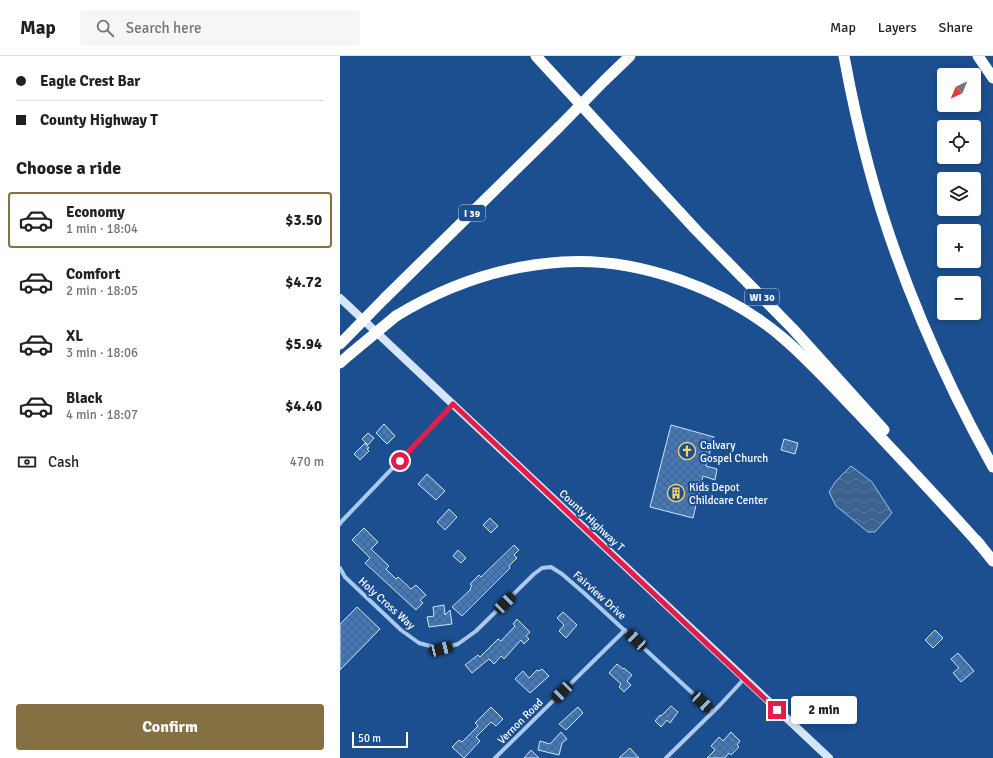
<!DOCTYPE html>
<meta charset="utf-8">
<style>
body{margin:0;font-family:Signika,sans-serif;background:#f6f6f6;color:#202124;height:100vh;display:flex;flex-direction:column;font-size:15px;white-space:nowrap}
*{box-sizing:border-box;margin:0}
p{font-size:13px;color:#757577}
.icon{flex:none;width:22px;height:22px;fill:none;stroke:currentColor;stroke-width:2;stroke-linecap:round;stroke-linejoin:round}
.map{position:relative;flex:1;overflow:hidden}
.side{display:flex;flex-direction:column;background:#fff;width:340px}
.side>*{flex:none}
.banner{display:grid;align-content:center;height:88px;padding:0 16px;background:#fff}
.needle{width:26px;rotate:224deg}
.fabs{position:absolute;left:597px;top:12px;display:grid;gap:8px}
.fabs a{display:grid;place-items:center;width:44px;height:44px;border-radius:4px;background:#fff;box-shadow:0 2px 6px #0003;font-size:20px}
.scale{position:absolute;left:12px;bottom:10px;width:56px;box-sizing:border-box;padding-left:4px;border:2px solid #fff;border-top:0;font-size:11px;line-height:14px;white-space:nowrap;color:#fff;-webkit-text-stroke:3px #1b4f8f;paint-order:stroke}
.end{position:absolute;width:18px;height:18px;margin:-9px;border:5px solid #e11d48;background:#fff;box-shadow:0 0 0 2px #fff}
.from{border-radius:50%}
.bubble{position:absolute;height:28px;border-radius:4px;background:#fff;box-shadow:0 2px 6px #0003;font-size:13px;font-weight:700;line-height:28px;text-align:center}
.car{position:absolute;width:12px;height:24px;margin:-12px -6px;border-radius:5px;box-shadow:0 0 3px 1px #0007;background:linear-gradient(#222 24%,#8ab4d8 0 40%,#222 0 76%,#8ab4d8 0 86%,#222 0)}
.banner b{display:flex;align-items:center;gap:14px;height:38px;font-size:15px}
.banner b+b{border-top:1px solid #e0e0e0}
.banner i{width:10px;height:10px;background:#202124}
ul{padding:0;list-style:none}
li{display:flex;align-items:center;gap:12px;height:56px;margin:0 8px 6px;padding:0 8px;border:2px solid transparent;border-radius:4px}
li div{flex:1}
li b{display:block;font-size:15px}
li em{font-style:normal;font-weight:700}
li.current{border-color:#847042}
li>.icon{width:36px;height:36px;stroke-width:1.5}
h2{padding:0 16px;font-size:18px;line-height:48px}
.pay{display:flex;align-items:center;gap:10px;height:44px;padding:0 16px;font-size:15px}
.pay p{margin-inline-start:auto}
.action{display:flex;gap:8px;margin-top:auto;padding:8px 16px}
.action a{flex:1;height:46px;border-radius:4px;background:#847042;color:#fff;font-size:16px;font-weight:700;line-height:46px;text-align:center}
header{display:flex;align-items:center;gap:24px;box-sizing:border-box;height:56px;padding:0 20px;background:#fff;border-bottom:1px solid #e0e0e0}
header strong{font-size:19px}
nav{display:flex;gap:22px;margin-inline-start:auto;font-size:14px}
.search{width:280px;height:36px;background:#f6f6f6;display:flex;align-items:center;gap:10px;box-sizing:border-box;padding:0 14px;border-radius:4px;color:#757577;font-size:15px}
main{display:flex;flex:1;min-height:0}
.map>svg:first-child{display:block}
</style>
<header>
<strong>Map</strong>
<div class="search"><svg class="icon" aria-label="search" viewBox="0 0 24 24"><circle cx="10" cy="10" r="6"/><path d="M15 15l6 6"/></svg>Search here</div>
<nav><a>Map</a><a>Layers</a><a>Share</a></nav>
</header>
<main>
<section class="side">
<div class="banner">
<b><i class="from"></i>Eagle Crest Bar</b>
<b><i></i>County Highway T</b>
</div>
<h2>Choose a ride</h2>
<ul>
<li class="current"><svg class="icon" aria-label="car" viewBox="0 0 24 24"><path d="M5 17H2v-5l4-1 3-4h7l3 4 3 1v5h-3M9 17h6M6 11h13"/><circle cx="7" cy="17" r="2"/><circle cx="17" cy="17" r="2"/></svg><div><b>Economy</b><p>1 min · 18:04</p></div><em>$3.50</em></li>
<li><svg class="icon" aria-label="car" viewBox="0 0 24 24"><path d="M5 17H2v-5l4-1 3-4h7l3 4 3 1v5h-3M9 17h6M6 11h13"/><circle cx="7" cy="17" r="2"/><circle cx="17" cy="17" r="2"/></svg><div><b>Comfort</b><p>2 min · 18:05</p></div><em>$4.72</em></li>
<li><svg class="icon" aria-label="car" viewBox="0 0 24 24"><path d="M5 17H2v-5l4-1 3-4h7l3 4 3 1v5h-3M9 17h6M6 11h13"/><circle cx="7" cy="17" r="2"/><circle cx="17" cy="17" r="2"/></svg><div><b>XL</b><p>3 min · 18:06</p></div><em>$5.94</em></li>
<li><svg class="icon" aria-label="car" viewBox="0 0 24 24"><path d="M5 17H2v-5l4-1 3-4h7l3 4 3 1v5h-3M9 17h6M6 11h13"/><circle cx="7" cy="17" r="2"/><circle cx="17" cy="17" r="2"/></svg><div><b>Black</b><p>4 min · 18:07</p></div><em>$4.40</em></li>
</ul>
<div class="pay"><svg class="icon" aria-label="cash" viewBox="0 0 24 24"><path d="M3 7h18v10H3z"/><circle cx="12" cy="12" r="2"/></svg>Cash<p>470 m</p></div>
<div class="action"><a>Confirm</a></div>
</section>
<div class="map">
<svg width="653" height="702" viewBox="0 0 653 702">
<defs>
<pattern id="water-waves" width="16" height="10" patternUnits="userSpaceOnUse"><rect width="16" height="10" fill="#3c6290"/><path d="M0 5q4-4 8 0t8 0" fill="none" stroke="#597aa1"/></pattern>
<pattern id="building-cross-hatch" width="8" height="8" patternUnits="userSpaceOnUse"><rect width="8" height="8" fill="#4478b7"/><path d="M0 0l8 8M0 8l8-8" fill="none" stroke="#486282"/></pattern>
</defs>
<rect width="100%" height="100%" fill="#1b4f8f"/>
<polygon fill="url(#water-waves)" stroke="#9cc4f0" points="511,410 532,426 552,457 535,476 528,476 496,450 489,436 496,425"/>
<g fill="url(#building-cross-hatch)" stroke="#cfe3fa">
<polygon points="44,368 55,380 47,388 36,377"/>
<polygon points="331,369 374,381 366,410 377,413 375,424 363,420 353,462 310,451"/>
<polygon points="28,377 34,382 28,389 22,383"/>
<polygon points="444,383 458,387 455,398 441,394"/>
<polygon points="25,387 29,392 27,393 29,395 20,404 14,398"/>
<polygon points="87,418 105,435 96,444 78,428"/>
<polygon points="109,453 117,461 105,474 97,466"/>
<polygon points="150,462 158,470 151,477 143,469"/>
<polygon points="24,472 38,486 31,493 49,510 46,513 56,523 58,521 71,533 76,529 86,539 80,544 83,547 76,554 25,507 30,502 12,484"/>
<polygon points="174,489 179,494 174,499 177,502 169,510 170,512 122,560 112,551 131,533 130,532 132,530 130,528 139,519 141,521"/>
<polygon points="118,494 126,502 121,507 113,500"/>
<polygon points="104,549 105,559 110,554 112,568 89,571 87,561 94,560 93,551"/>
<polygon points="17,551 40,573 0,614 0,568"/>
<polygon points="223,556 237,569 226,582 219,575 224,569 217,562"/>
<polygon points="177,563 190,576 186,580 189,583 184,588 181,584 164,603 161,600 154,608 149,603 132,617 125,609 138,599 140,601 158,583 161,585 175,570 173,568"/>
<polygon points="595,574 603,582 593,592 585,584"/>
<polygon points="618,597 634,615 621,626 613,617 619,612 611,603"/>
<polygon points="277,608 283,613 284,612 292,619 287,625 291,629 284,636 279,631 281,628 269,617"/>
<polygon points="202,613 209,620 190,637 175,623 183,615 189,622 197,614 199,615"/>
<polygon points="331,650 338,656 330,667 327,664 321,671 315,665 320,659 321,660"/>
<polygon points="151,651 163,663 156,670 151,666 136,681 140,685 124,702 112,691 119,684 122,686 138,670 135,667"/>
<polygon points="238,651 243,657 226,674 219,668"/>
<polygon points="221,676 227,683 222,687 219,699 198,694 200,685 210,688"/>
<polygon points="391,676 400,685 397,689 399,691 391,699 389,697 385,702 367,702 375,694 371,690 379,681 383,685"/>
<polygon points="290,692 299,702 279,702"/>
<polygon points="191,694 199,702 184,702"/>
</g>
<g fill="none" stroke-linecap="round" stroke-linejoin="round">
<g stroke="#a9c9ee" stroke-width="4">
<polyline points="0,468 2,465 88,375 113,348"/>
<polyline points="0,512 5,521 61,574 79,587 101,593 118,588 136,575 194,518 202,512 211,511 222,518 244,537 373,656"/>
<polyline points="155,702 285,574"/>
<polyline points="326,702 380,649 404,623"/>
</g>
<polyline stroke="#d6e6fa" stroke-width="8" points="0,242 489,702"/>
<g stroke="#fff" stroke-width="11">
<polyline points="196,0 357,175 453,273 544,374"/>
<path d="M504,0C511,38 519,75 529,112C556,213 602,320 653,411"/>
<polyline points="638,0 653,22"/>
<polyline points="265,24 290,0"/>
<polyline points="45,242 219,71"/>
<path d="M56,260C107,229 162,210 222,206C298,201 386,233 443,282C470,305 494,332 518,357C559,401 600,444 640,489"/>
<polyline points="0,307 9,299"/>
<polyline points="636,484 653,505"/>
</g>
<g stroke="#fff" stroke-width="11">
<polyline points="219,71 265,24"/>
<polyline points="0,288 45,242"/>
<polyline points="9,299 56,260"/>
</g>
</g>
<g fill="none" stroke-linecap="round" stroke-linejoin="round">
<polyline stroke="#e11d48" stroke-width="5" points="60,405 88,375 113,348 437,654"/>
</g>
<defs>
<g id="church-ring" transform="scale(0.9)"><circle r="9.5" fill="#1b4f8f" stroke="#ffd166" stroke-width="1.5"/><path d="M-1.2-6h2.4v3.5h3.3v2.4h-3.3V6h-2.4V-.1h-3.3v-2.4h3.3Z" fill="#ffd166"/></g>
<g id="building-ring" transform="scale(0.9)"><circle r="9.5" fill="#1b4f8f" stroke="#ffd166" stroke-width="1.5"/><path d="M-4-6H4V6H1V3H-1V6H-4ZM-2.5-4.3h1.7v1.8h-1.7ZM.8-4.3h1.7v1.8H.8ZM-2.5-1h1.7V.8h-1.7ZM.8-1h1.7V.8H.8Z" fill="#ffd166"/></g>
</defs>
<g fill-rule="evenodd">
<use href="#church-ring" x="347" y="395"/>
<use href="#building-ring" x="336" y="437"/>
</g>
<g text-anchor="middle" stroke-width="4" stroke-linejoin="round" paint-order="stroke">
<g fill="#1b4f8f" stroke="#bbcadd" stroke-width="1">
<rect x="119" y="149" width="26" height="16" rx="3"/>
<rect x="405" y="233" width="34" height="16" rx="3"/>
</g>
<g font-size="10" font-weight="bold" fill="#fff">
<text x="132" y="161">I 39</text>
<text x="422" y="245">WI 30</text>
</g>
<g font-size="11" fill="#fff" stroke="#1b4f8f" text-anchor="start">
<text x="360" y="393">Calvary<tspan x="360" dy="13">Gospel Church</tspan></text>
<text x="349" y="435">Kids Depot<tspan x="349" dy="13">Childcare Center</tspan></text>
</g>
<g font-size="11" fill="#fff" stroke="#1b4f8f">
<text transform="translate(252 464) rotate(43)" y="4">County Highway T</text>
<text transform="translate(260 539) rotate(42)" y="4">Fairview Drive</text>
<text transform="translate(47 547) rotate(42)" y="4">Holy Cross Way</text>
<text transform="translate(180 665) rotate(-45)" y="4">Vernon Road</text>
</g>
</g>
</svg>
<div class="fabs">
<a><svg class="needle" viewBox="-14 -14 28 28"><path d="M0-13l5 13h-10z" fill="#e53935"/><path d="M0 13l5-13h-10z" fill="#757577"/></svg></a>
<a><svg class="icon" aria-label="locate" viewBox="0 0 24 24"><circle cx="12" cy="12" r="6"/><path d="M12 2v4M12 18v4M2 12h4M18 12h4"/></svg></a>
<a><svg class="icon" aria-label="layers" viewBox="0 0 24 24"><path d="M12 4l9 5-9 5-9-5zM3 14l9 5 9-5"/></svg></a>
<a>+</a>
<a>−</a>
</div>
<div class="scale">50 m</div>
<i class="end from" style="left:60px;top:405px"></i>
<i class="end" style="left:437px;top:654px"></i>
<div class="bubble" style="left:451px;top:640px;width:66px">2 min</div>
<i class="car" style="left:165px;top:547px;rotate:45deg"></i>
<i class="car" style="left:296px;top:584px;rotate:313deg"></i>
<i class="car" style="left:101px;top:593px;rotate:76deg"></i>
<i class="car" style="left:222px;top:636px;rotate:225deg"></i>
<i class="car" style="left:362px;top:646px;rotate:133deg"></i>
</div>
</main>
